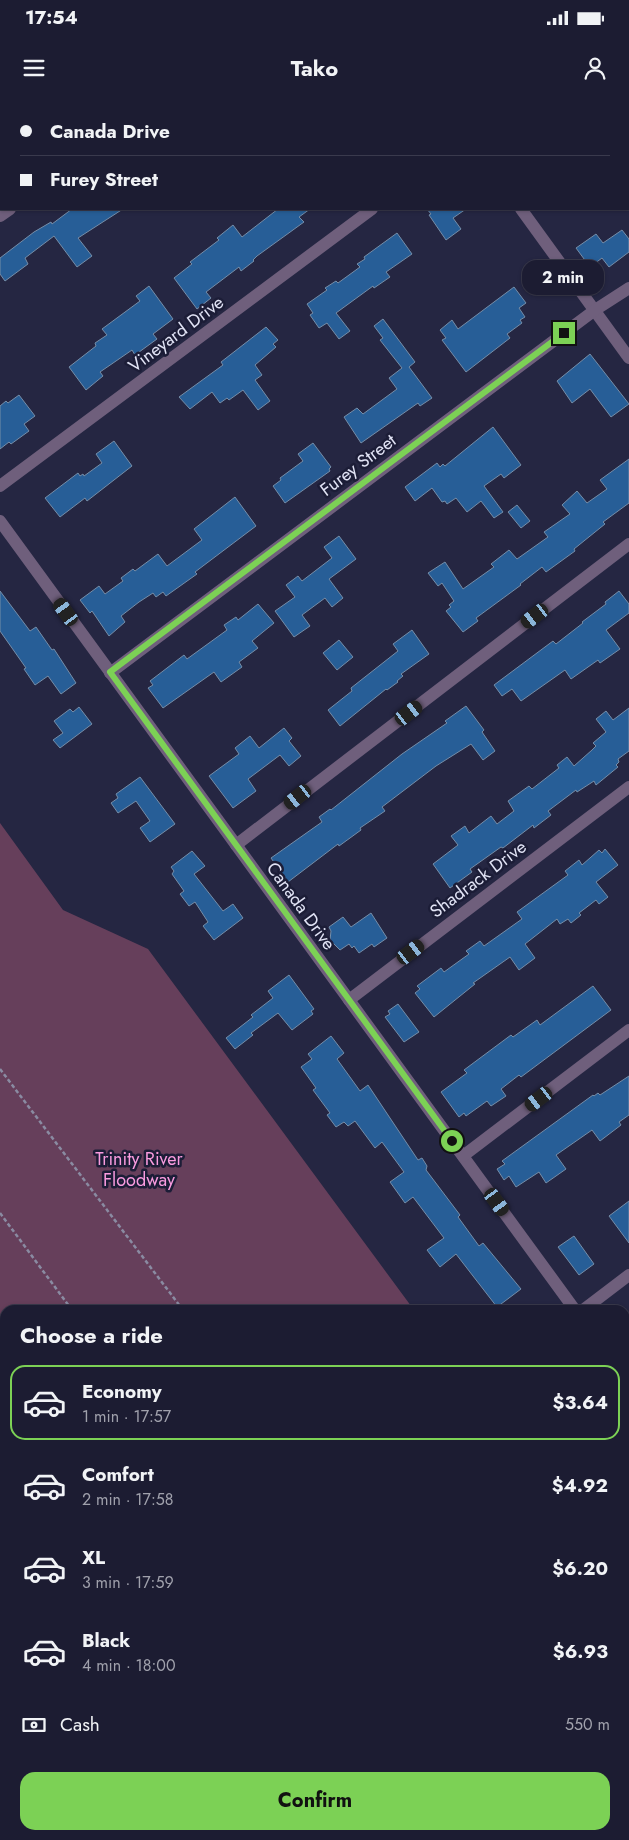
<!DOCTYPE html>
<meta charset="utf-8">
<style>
body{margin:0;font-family:Jost,sans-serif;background:#25253a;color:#f1f3f6;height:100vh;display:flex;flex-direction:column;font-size:19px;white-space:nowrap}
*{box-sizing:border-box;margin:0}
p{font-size:16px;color:#a0a1ac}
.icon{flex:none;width:28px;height:28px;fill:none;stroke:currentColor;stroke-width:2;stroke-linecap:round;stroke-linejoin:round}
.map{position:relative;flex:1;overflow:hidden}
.sheet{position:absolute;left:0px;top:1205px;width:630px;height:535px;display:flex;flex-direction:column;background:#1c1c32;border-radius:15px 15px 0 0;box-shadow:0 1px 4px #0004,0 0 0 1px #3a3a4d}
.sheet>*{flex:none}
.hud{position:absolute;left:0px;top:0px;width:630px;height:110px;box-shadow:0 1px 4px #0004,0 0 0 1px #3a3a4d;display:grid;align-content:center;height:110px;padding:0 20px;background:#1c1c32}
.end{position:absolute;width:22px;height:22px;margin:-11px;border:6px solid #7cd155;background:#111;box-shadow:0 0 0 2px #111}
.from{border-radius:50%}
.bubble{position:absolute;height:35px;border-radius:15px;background:#1c1c32;box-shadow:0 1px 4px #0004,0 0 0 1px #3a3a4d;font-size:16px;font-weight:700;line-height:35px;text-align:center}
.car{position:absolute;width:15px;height:30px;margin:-15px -8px;border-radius:6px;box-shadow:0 0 4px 1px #0007;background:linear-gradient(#222 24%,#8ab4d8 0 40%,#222 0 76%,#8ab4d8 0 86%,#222 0)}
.hud b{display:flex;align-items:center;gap:18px;height:48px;font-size:19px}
.hud b+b{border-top:1px solid #3a3a4d}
.hud i{width:12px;height:12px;background:#f1f3f6}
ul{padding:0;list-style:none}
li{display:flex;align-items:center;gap:15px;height:75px;margin:0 10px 8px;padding:0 10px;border:2px solid transparent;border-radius:15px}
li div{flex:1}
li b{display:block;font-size:19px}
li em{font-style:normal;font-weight:700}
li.on{border-color:#7cd155}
li>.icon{width:45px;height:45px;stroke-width:1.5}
h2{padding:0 20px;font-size:22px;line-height:60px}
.pay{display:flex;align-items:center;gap:12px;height:55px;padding:0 20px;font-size:19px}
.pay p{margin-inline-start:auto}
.action{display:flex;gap:10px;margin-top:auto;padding:10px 20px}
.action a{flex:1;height:58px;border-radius:15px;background:#7cd155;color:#111;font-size:20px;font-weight:700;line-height:58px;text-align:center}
.status{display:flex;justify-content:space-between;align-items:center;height:35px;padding:0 25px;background:#1c1c32;direction:ltr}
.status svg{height:14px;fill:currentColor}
header{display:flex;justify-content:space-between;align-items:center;height:65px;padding:0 20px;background:#1c1c32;font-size:22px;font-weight:700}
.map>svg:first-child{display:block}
</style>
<div class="status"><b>17:54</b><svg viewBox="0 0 49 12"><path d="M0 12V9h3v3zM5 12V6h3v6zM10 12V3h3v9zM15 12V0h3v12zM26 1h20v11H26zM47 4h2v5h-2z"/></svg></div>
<header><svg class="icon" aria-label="menu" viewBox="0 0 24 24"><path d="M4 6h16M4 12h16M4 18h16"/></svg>Tako<svg class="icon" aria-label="person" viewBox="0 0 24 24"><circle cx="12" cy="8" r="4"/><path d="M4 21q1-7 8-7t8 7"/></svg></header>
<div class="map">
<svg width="629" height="1740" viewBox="0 0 629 1740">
<rect width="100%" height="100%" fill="#252642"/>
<polygon fill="#663f5b" points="0,723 63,810 148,849 414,1210 5,1210 5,1735 625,1735 625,1497 629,1502 629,1740 0,1740"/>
<g fill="#275e97" stroke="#758da8">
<polygon points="72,109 123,109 78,138 92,156 77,167 54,136 25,158 28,164 5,181 0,174 0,158 34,132 51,122 52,124"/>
<polygon points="278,109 310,109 299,117 304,122 257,156 253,160 254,161 241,171 239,167 206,192 211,198 197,209 174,178 192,164 190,162 219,140 217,138 233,125 242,137"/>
<polygon points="427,109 466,109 453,118 461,129 446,140 429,115 431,114"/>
<polygon points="622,130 629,139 629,152 609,167 602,158 590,167 576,148 596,134 603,143"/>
<polygon points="397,133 412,154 386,172 390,177 374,188 373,186 336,213 350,231 339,239 327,223 319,228 310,215 313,213 307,204 327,190 325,188 336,181 338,183 360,167 357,164 365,159 364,157"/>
<polygon points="149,186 173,219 153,234 157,239 135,255 132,250 100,272 103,276 86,290 69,267 96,246 95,243 107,235 102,229 140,201 136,196"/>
<polygon points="514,187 526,203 519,208 525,217 520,220 522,223 507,234 510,238 466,272 442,240 446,238 440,230 452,220 458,229"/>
<polygon points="383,219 415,262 409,267 432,298 420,306 418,303 361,343 344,317 357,308 363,314 397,289 389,278 402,268 380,240 383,238 374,226"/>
<polygon points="266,227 278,240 273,244 276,247 255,265 262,275 255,280 270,301 258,310 243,290 229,300 227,298 220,303 212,292 190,309 179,297 223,265 221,262"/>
<polygon points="590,254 629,304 611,317 590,289 572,303 557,281"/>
<polygon points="19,295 35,316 24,324 29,331 11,344 9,342 0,349 0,306 6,301 8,303"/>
<polygon points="493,327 521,365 504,378 501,374 484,386 503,412 494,418 481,401 467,412 456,398 447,404 445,401 442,402 432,388 415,401 405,387 437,363 440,367 443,364 445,366"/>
<polygon points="114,341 132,366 87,401 85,398 60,417 45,398 78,373 80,376 83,374 84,376 102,363 96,354"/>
<polygon points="313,343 331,367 329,369 330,371 285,403 273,386 281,380 280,378 303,361 298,354"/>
<polygon points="629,359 629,403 603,422 605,424 574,449 575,451 546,472 542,467 520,484 521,485 476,518 478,521 463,532 446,511 451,507 449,505 454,501 442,483 438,486 428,473 445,462 463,489 494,467 491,464 509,450 517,459 548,437 544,432 570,414 562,405 577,391 587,403 607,389 600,380"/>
<polygon points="235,397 256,426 195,472 197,474 166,496 163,492 156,497 153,493 139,502 121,516 125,522 109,536 92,511 90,513 80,500 99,486 105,494 123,481 121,478 133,469 135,471 158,454 167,466 202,440 194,429"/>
<polygon points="517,405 530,421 521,428 508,412"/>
<polygon points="339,436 356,459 329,479 343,498 332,507 325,498 302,515 310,526 294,537 275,511 295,497 286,485 298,476 302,481 332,458 324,447"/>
<polygon points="0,491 30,531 36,527 52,550 54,549 76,583 61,594 48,576 35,585 24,569 26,568 0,531"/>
<polygon points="619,491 629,504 629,513 606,530 620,549 600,563 598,560 571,579 565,570 521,601 512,589 502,596 494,585 553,541 556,544 583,523 582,522 606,504 605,502"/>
<polygon points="258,504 274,523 252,541 258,548 239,562 242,567 221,582 214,572 163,608 148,588 153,585 150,581 184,555 187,559 227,530 224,525 236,517 238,520"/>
<polygon points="412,530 429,554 401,574 403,576 397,581 398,582 387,590 386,589 340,626 328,610 352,591 351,588 398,551 393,544"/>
<polygon points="339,540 353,557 337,570 323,553"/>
<polygon points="466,606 484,630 482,632 495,651 483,660 471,644 436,666 382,707 385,711 360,728 361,730 339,746 338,744 288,782 271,758 322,722 319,717 330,709 331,710 402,654 447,623 445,621"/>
<polygon points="79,607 92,624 60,648 53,640 63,633 54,621 70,609 73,612"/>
<polygon points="629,608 629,651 618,659 619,662 616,665 618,667 596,685 594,681 577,692 576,690 548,711 551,715 534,728 533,725 503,748 501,747 470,769 472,772 450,788 433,764 458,745 451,736 465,726 469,733 491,716 497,724 514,711 508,701 529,686 532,689 559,668 557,665 567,657 574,666 592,650 596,646 593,643 606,632 596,619 606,611 613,620"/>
<polygon points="284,628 292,638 289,641 301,656 289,666 280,655 248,679 256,691 233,708 209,676 239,654 235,648 250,636 259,648"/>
<polygon points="140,677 175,724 150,742 140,728 150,721 136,701 118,713 111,703 118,698 116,694"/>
<polygon points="605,749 618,765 596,782 608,797 599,804 596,800 579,813 581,815 571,823 568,819 560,824 557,819 525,844 535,858 519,870 510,857 473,883 475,884 434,917 415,893 420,889 417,886 441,868 444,872 469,854 466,851 480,841 484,846 522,819 517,812 568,775 565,771 579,760 582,765 599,750 602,753"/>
<polygon points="192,751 205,766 194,774 223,811 233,804 243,818 214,840 203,826 208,822 195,802 189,806 180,794 184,791 172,774 174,771 171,767"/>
<polygon points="371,813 387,838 374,847 372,844 359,853 354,846 352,848 349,844 340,850 330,840 331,831 329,827 343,817 351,827"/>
<polygon points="289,875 314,909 311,911 313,914 292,930 278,913 251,933 253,935 235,949 226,938 253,917 251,915 273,898 268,891"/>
<polygon points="593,886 611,910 521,977 519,975 501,989 506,996 491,1006 487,1001 466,1016 464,1013 459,1017 441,992 467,973 464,970 511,935 513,937 537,920 540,925"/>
<polygon points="398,904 419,932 404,942 385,917 390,914 388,911"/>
<polygon points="331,936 344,953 337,959 360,991 368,985 418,1060 422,1058 427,1066 426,1070 460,1115 458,1117 479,1146 483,1143 521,1189 497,1207 456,1154 440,1167 427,1150 444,1138 413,1097 405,1103 390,1082 404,1072 382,1042 375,1048 355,1021 348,1026 344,1022 336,1027 327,1015 330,1013 313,990 316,988 301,967 312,959 308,954"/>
<polygon points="629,976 629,1015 619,1022 621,1025 600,1041 592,1030 556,1055 566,1069 546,1083 539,1072 516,1087 509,1076 504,1080 497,1069 505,1064 502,1061 593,995 594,996 598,993 600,995"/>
<polygon points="629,1101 629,1143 609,1116"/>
<polygon points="574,1136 594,1164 579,1175 558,1147"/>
</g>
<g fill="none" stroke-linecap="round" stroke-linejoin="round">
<g stroke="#8a8ba2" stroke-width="2.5" stroke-dasharray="4 2.5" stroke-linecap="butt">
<polyline points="0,969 183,1210"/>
<polyline points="0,1113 72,1210"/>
<polyline points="463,1735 466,1740"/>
<polyline points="581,1735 585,1740"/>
</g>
<g stroke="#6f5f7c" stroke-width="12">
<polyline points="442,0 443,1"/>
<polyline points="155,1 157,0"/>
<polyline points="516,1 518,0"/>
<polyline points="521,109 629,258"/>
<polyline points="0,116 10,109"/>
<polyline points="0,386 372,109"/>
<polyline points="0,421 575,1210"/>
<polyline points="110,573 595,210 629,188"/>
<polyline points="236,745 629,444"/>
<polyline points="349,900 629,687"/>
<polyline points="463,1056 629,930"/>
<polyline points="583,1210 629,1175"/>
<polyline points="625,1278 629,1283"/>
</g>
</g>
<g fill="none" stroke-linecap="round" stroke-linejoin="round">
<polyline stroke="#7cd155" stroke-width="6" points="452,1041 110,572 564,233"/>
</g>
<g text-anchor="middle" stroke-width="5" stroke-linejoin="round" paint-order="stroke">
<g font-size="18" fill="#e1e3f5" stroke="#1c1d37">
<text transform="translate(176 234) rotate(-37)" y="6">Vineyard Drive</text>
<text transform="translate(358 365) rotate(-37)" y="6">Furey Street</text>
<text transform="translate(478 779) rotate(-37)" y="6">Shadrack Drive</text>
<text transform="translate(301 806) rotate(54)" y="6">Canada Drive</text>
</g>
<g font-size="18" fill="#f99bdf" stroke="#1c1d37">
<text x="139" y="1065">Trinity River<tspan x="139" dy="21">Floodway</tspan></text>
</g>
</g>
</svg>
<i class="end from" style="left:452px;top:1041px"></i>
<i class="end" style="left:564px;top:233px"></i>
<div class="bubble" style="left:522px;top:160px;width:82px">2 min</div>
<i class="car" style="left:66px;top:512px;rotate:324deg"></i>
<i class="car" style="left:535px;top:516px;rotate:233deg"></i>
<i class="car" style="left:409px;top:613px;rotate:53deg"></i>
<i class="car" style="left:298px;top:697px;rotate:232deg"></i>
<i class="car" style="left:411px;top:852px;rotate:53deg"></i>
<i class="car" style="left:539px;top:999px;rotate:233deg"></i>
<i class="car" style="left:497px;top:1102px;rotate:144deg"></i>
<div class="hud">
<b><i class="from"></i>Canada Drive</b>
<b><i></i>Furey Street</b>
</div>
<section class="sheet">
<h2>Choose a ride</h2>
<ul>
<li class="on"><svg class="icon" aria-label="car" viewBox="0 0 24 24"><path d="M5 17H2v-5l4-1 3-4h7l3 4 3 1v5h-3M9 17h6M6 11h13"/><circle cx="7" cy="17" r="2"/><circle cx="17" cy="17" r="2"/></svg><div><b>Economy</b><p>1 min · 17:57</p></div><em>$3.64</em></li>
<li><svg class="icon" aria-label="car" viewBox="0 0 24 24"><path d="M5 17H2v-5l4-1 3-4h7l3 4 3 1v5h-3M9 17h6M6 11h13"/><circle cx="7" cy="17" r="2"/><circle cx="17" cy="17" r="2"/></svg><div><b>Comfort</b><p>2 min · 17:58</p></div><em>$4.92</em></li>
<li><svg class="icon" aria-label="car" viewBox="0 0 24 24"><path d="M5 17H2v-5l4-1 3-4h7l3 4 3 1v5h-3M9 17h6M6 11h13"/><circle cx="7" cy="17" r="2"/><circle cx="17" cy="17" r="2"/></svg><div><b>XL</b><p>3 min · 17:59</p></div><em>$6.20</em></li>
<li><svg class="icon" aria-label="car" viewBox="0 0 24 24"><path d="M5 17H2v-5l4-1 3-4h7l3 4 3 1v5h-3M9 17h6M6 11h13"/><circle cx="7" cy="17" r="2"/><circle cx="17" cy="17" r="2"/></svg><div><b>Black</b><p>4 min · 18:00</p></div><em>$6.93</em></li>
</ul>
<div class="pay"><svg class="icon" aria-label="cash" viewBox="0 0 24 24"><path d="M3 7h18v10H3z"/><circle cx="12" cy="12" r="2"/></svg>Cash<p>550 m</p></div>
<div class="action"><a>Confirm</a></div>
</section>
</div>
